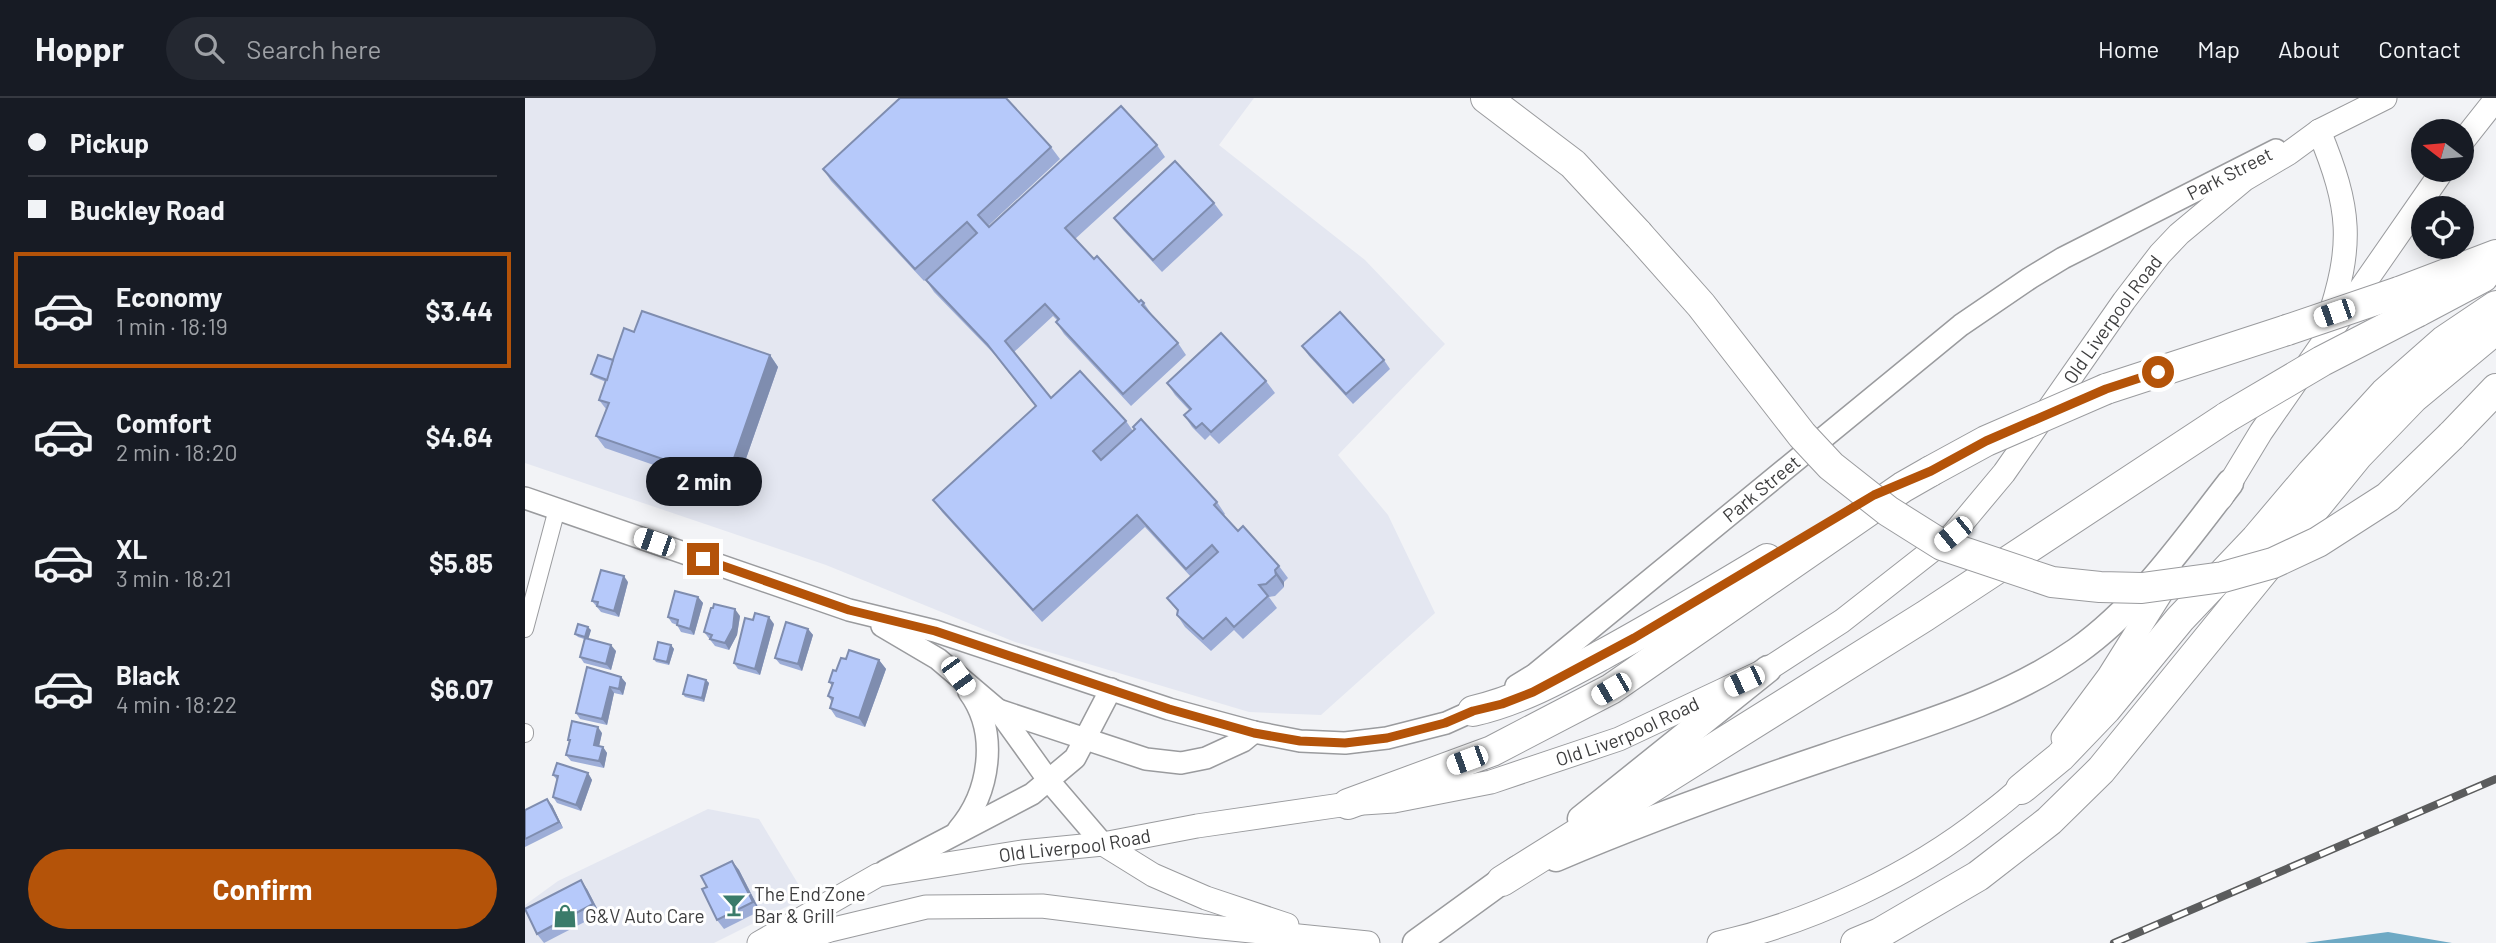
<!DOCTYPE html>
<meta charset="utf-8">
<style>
body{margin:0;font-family:Barlow,sans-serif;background:#242831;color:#f1f3f6;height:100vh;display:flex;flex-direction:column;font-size:26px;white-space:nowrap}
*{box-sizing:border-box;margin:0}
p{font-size:23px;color:#9ea1a6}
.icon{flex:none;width:38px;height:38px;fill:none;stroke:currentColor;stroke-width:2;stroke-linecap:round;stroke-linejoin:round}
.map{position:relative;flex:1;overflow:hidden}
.panel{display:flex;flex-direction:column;background:#171b24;width:525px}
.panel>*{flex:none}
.banner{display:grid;align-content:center;height:154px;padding:0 28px;background:#171b24}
.needle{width:46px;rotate:286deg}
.fabs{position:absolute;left:1886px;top:21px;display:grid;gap:14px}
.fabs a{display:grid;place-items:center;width:63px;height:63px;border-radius:50%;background:#171b24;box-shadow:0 4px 18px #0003;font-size:35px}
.end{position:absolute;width:32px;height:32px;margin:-16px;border:9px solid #b45309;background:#fff;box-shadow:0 0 0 4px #fff}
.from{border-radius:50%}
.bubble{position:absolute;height:49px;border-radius:24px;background:#171b24;box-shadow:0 4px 18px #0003;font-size:23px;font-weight:700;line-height:49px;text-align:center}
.car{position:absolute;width:21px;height:42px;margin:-21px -10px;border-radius:9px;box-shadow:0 0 5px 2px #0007;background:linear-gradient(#fff 24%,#345 0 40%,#fff 0 76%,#345 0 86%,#fff 0)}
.banner b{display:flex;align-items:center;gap:24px;height:66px;font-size:26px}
.banner b+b{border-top:2px solid #363941}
.banner i{width:18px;height:18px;background:#f1f3f6}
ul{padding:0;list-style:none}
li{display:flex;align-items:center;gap:21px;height:116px;margin:0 14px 10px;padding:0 14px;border:4px solid transparent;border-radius:0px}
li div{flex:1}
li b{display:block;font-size:26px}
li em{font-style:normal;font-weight:700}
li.on{border-color:#b45309}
li>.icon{width:63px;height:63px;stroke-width:1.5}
.button{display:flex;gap:14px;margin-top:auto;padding:14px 28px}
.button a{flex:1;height:80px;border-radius:42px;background:#b45309;color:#fff;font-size:28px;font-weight:700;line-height:80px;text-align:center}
header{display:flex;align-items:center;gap:42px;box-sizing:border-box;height:98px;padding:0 35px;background:#171b24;border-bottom:2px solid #363941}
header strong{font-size:33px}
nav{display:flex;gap:38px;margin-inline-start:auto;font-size:24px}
.search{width:490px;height:63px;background:#242831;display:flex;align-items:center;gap:18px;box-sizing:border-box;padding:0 24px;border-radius:38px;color:#9ea1a6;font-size:26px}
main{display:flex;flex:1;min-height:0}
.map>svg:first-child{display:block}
</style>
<header>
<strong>Hoppr</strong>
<div class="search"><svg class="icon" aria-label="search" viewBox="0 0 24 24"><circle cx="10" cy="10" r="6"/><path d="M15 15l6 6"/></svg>Search here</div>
<nav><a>Home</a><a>Map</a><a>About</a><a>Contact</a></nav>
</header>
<main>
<section class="panel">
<div class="banner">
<b><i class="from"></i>Pickup</b>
<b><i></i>Buckley Road</b>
</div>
<ul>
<li class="on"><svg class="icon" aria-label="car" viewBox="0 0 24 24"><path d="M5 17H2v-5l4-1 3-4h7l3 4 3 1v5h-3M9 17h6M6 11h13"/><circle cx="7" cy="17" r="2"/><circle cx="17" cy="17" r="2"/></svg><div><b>Economy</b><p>1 min · 18:19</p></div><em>$3.44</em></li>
<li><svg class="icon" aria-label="car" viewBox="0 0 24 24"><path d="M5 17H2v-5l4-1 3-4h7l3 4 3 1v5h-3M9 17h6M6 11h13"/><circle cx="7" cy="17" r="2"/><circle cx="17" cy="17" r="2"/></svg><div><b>Comfort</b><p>2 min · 18:20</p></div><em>$4.64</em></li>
<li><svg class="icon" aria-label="car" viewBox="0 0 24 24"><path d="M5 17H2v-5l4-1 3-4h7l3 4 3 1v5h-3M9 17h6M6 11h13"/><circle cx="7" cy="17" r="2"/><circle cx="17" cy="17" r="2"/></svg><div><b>XL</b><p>3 min · 18:21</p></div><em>$5.85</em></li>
<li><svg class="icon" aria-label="car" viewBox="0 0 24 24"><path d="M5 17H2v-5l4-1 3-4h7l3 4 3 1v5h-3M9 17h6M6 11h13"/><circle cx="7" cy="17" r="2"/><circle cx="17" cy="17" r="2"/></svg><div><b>Black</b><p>4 min · 18:22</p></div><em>$6.07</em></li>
</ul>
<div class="button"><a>Confirm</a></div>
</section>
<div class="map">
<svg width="1971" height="845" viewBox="0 0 1971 845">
<rect width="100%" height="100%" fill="#f2f3f6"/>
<g fill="#e4e7f1">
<polygon points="0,0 729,0 694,47 840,162 920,246 813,357 863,417 910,515 796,617 724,614 490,544 301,467 0,365"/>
<polygon points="183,711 234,721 281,799 189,845 0,845 0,807 33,783"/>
</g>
<polygon fill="#6ea9c4" points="1863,834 1927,845 1780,845"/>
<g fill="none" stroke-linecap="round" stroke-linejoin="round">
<g stroke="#9a9b9e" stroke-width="18">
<g id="minor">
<polyline points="0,531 32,411"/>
<polyline points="0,634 0,636"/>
</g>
</g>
<g stroke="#9a9b9e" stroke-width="24">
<g id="tertiary">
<polyline points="0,400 324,512 410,533 644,611 729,634 775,643 820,645 862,640 921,625 961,607"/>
<polyline points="357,528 413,561 473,612 524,683 578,746"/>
<path id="s1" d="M991,588L1009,577L1436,227L1505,180L1538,160L1751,52"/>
<polyline points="473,612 621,661 656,665 681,660 718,643 729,634"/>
<path d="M433,732C465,695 474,635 444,594"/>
<polyline points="360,773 507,696 550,660 586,591"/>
</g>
</g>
<g stroke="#9a9b9e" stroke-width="25">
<g id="secondary">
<path d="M1794,33C1826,111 1829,146 1802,226"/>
<polyline points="1937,44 1971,1"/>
<polyline points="1696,400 1736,334 1918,72"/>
<polyline points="1538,640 1584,578 1648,476"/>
<polyline points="578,746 628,777 681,800 762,827"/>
<path id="s2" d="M234,845L353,777L497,754L578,746L672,728L823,706L869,703L966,684L1094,641L1243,571L1317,523L1428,436L1479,375L1599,203L1635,156L1654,136L1720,81L1764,55L1794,33L1860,0"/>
<polyline points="267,845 305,832 401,809 517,808 677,828 843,845"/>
<path d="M1194,845C1286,824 1387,777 1461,718C1477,706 1492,694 1505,680"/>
</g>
</g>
<g stroke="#9a9b9e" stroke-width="29">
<g id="primary">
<polyline points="1056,721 1243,571"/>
<path d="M1031,760C1120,722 1212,689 1304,658C1388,629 1478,605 1552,553C1614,509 1659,444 1705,385"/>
<polyline points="891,845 993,771"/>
</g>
</g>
<g stroke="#9a9b9e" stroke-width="32">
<g id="motorway">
<polyline points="961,0 1048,66 1113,136"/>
<polyline points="1874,194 1971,157"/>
<polyline points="1892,214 1958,179"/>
<polyline points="1581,291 1762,232"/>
<polyline points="1926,338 1971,291"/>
<path d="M948,613C995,602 1033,581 1075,558C1132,527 1187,494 1242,461"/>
<polyline points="1496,691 1535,659 1581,611 1655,521 1731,441 1787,375 1860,295 1919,243 1971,208"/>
<polyline points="823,706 967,653 1086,591 1378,389 1406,373"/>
<polyline points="977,783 1400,518 1702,319"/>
<polyline points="1331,845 1355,835 1453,778 1524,723 1576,672 1833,357 1888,300 1971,231"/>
</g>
</g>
<use href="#minor" stroke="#fff" stroke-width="16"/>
<use href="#tertiary" stroke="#fff" stroke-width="21"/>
<use href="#secondary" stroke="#fff" stroke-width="23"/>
<use href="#primary" stroke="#fff" stroke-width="26"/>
<use href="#motorway" stroke="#fff" stroke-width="30"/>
<g stroke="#5b5c5d" stroke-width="8">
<polyline id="rail" points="1589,845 1971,681"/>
</g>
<use href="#rail" stroke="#fff" stroke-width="5" stroke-dasharray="16" stroke-linecap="butt"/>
<g stroke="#9a9b9e" stroke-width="32" stroke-linecap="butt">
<g id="motorway-bridge">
<polyline points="1113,136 1176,207 1277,337 1306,368 1363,413 1417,447 1527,484 1575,489 1617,490 1698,479 1748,465 1793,444 1863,399 1926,338"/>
<polyline points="1762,232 1874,194"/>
<polyline points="1702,319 1797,263 1892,214"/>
<polyline points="1406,373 1461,343 1581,291"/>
</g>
</g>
<use href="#motorway-bridge" stroke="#fff" stroke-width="30"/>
</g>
<g fill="#9dadd7">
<polygon points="632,47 640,59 550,141 569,161 614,204 619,205 627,217 653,245 661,257 606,308 539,236 531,224 533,223 528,218 489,254 526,300 601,323 608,333 692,404 700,416 699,417 713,433 754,468 763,480 759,484 759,489 750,498 744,499 752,510 718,541 709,532 686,553 660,529 652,517 653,514 642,500 666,479 620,429 517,524 417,414 408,402 511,309 471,258 409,194 401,182 451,137 450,136 399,183 306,83 298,71 526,49 535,61 463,128 464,129"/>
<polygon points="689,105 698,117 637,174 598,132 589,120"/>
<polygon points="109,234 245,257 253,269 209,395 80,350 71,338 81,311 74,302 81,284 69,279 66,276 88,262"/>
<polygon points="777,248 859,262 865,271 828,306 784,258"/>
<polygon points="741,283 750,295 694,346 685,337 680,342 667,329 659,317 664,312 650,297 642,285"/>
<polygon points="103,484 94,519 76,514 67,503"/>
<polygon points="173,499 178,505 169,537 156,534 152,527 147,525 143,519"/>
<polygon points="215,518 212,537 204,552 190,548 179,534"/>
<polygon points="249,526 235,577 213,571 209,565"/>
<polygon points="283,531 288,537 277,573 255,566 250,560"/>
<polygon points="66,532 63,541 91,553 86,572 59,565 55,559 59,541 53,539 50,536"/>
<polygon points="146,547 149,551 144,567 131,564 129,561"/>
<polygon points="321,561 354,562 361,571 340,629 311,619 305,610 307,604 303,598 307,588 304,584"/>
<polygon points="96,579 101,585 98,597 89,595 82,627 55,621 51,615"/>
<polygon points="181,582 184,585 179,604 160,599 158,596"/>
<polygon points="77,635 74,648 78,649 82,655 79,670 46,663 41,657 44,644 43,642"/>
<polygon points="63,675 67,682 56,713 32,705 28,699 32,682 28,677"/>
<polygon points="27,707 38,730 0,749 0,712"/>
<polygon points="207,763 214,772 235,813 199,831 192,822 182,789"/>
<polygon points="62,791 75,816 19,845 12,836"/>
</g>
<g fill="#7f8daf">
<polygon points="245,257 253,269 209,395 201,383"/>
<polygon points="750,472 759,484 759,489 751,477"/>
<polygon points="99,478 103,484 94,519 89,513"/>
<polygon points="173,499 178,505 169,537 165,531"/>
<polygon points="210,511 215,518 212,537 204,552 200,545"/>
<polygon points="244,519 249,526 235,577 230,571"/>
<polygon points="63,529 66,532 63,542 60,539"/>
<polygon points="283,531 288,537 277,573 273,566"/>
<polygon points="86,547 91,553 86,572 81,566"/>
<polygon points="146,547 149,551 144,567 142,564"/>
<polygon points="354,562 361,571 340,629 334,620"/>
<polygon points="96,579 101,585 98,597 94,591"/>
<polygon points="181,582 184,585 179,604 177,600"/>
<polygon points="85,589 89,595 82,627 77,621"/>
<polygon points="73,629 77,635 73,653 69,647"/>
<polygon points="78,649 82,655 79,670 74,663"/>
<polygon points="63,675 67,682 56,713 51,707"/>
<polygon points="22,701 27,707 38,730 34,724"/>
<polygon points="207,763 214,772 235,813 228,804"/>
<polygon points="56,782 62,791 75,816 68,806"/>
</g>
<g fill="#b6c9fa" stroke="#7f8daf" stroke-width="2">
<polygon points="375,0 481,0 526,49 453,117 464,129 596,8 632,47 540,130 569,161 572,158 614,204 616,202 619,205 617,207 653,245 598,296 531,224 534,221 520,206 480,243 526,300 555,273 601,323 568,353 576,362 610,331 608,329 616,321 692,404 689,407 713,433 718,428 754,468 750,472 751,477 741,486 734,487 743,498 709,529 701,520 678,541 652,517 653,512 642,500 693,454 687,447 661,471 612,417 508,512 408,402 511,308 462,246 401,182 452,135 442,124 390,171 298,71"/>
<polygon points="650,63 689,105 628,162 589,120"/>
<polygon points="117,213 245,257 201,383 71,338 84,305 74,302 99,230 109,234"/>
<polygon points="815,214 859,262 821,296 777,248"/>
<polygon points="696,235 741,283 686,334 677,325 671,330 659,317 666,311 642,285"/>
<polygon points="73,257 88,262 82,282 66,276"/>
<polygon points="76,472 99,478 89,513 72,508 73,504 67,503"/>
<polygon points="150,493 173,499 165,531 152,527 153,522 143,519"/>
<polygon points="189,506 210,511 208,530 200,545 185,541 187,537 179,534 186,510 188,510"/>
<polygon points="230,515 244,519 230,571 209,565 220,520 228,522"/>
<polygon points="261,524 283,531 273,566 250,560"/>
<polygon points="53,526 63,529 60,539 50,536"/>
<polygon points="60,540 86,547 81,566 55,559"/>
<polygon points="133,544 146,547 142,564 129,561"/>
<polygon points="324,552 354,562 334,620 305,610 308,600 303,598 308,585 304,584 308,572 311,573 316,560 321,561"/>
<polygon points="62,569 96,579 94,591 85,589 77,621 51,615"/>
<polygon points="163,577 181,582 177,600 158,596"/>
<polygon points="47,623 73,629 69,647 78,649 74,663 41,657 45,642 43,642"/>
<polygon points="32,665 63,675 51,707 28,699 33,678 28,677"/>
<polygon points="22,701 34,724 0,741 0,712"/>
<polygon points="207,763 228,804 192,822 177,791 182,789 176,778"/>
<polygon points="56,782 68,806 12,836 0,811"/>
</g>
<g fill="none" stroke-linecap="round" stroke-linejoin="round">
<polyline stroke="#b45309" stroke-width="9" points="178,461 324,512 410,533 644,611 729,635 775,643 820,645 862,640 920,625 948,613 977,606 1008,594 1109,540 1349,397 1406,373 1461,343 1581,291 1633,274"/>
</g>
<defs>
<g id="bar-bare" transform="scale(1.89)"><path d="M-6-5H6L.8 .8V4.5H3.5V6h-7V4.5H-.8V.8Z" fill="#3a7b6a" stroke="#fff" stroke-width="2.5" paint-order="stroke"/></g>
<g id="shop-bare" transform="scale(1.89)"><path d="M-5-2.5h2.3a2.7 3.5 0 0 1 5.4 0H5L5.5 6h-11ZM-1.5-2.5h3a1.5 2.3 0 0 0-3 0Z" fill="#3a7b6a" stroke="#fff" stroke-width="2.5" paint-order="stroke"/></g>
</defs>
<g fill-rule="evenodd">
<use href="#bar-bare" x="209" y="807"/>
<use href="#shop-bare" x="40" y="818"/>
</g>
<g text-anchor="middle" stroke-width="6" stroke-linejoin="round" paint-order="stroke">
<g font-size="19" fill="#3d3d3e" stroke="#fff">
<text dy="7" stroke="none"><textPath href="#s1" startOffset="882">Park Street</textPath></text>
<text dy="7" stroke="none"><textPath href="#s2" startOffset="1554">Old Liverpool Road</textPath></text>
<text dy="7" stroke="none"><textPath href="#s1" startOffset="315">Park Street</textPath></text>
<text dy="7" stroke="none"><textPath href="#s2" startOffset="903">Old Liverpool Road</textPath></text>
<text dy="7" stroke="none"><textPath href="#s2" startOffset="336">Old Liverpool Road</textPath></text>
</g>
<g font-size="19" fill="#3d3d3e" stroke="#fff" text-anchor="start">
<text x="229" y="803">The End Zone<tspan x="229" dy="22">Bar &amp; Grill</tspan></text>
<text x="60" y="825">G&amp;V Auto Care</text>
</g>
</g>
</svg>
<div class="fabs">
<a><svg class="needle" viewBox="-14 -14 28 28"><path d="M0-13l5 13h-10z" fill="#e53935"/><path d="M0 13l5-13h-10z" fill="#9ea1a6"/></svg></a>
<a><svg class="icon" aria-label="locate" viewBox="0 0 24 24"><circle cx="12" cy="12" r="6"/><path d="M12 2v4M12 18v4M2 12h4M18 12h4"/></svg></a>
</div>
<i class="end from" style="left:1633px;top:274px"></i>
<i class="end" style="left:178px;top:461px"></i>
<div class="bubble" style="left:121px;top:359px;width:116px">2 min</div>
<i class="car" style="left:1809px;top:215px;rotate:251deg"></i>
<i class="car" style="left:1428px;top:436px;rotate:231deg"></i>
<i class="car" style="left:129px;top:444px;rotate:289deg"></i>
<i class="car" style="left:433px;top:578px;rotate:144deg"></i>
<i class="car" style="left:1219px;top:583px;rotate:245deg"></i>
<i class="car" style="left:1086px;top:591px;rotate:240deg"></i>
<i class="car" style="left:942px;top:662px;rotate:250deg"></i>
</div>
</main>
